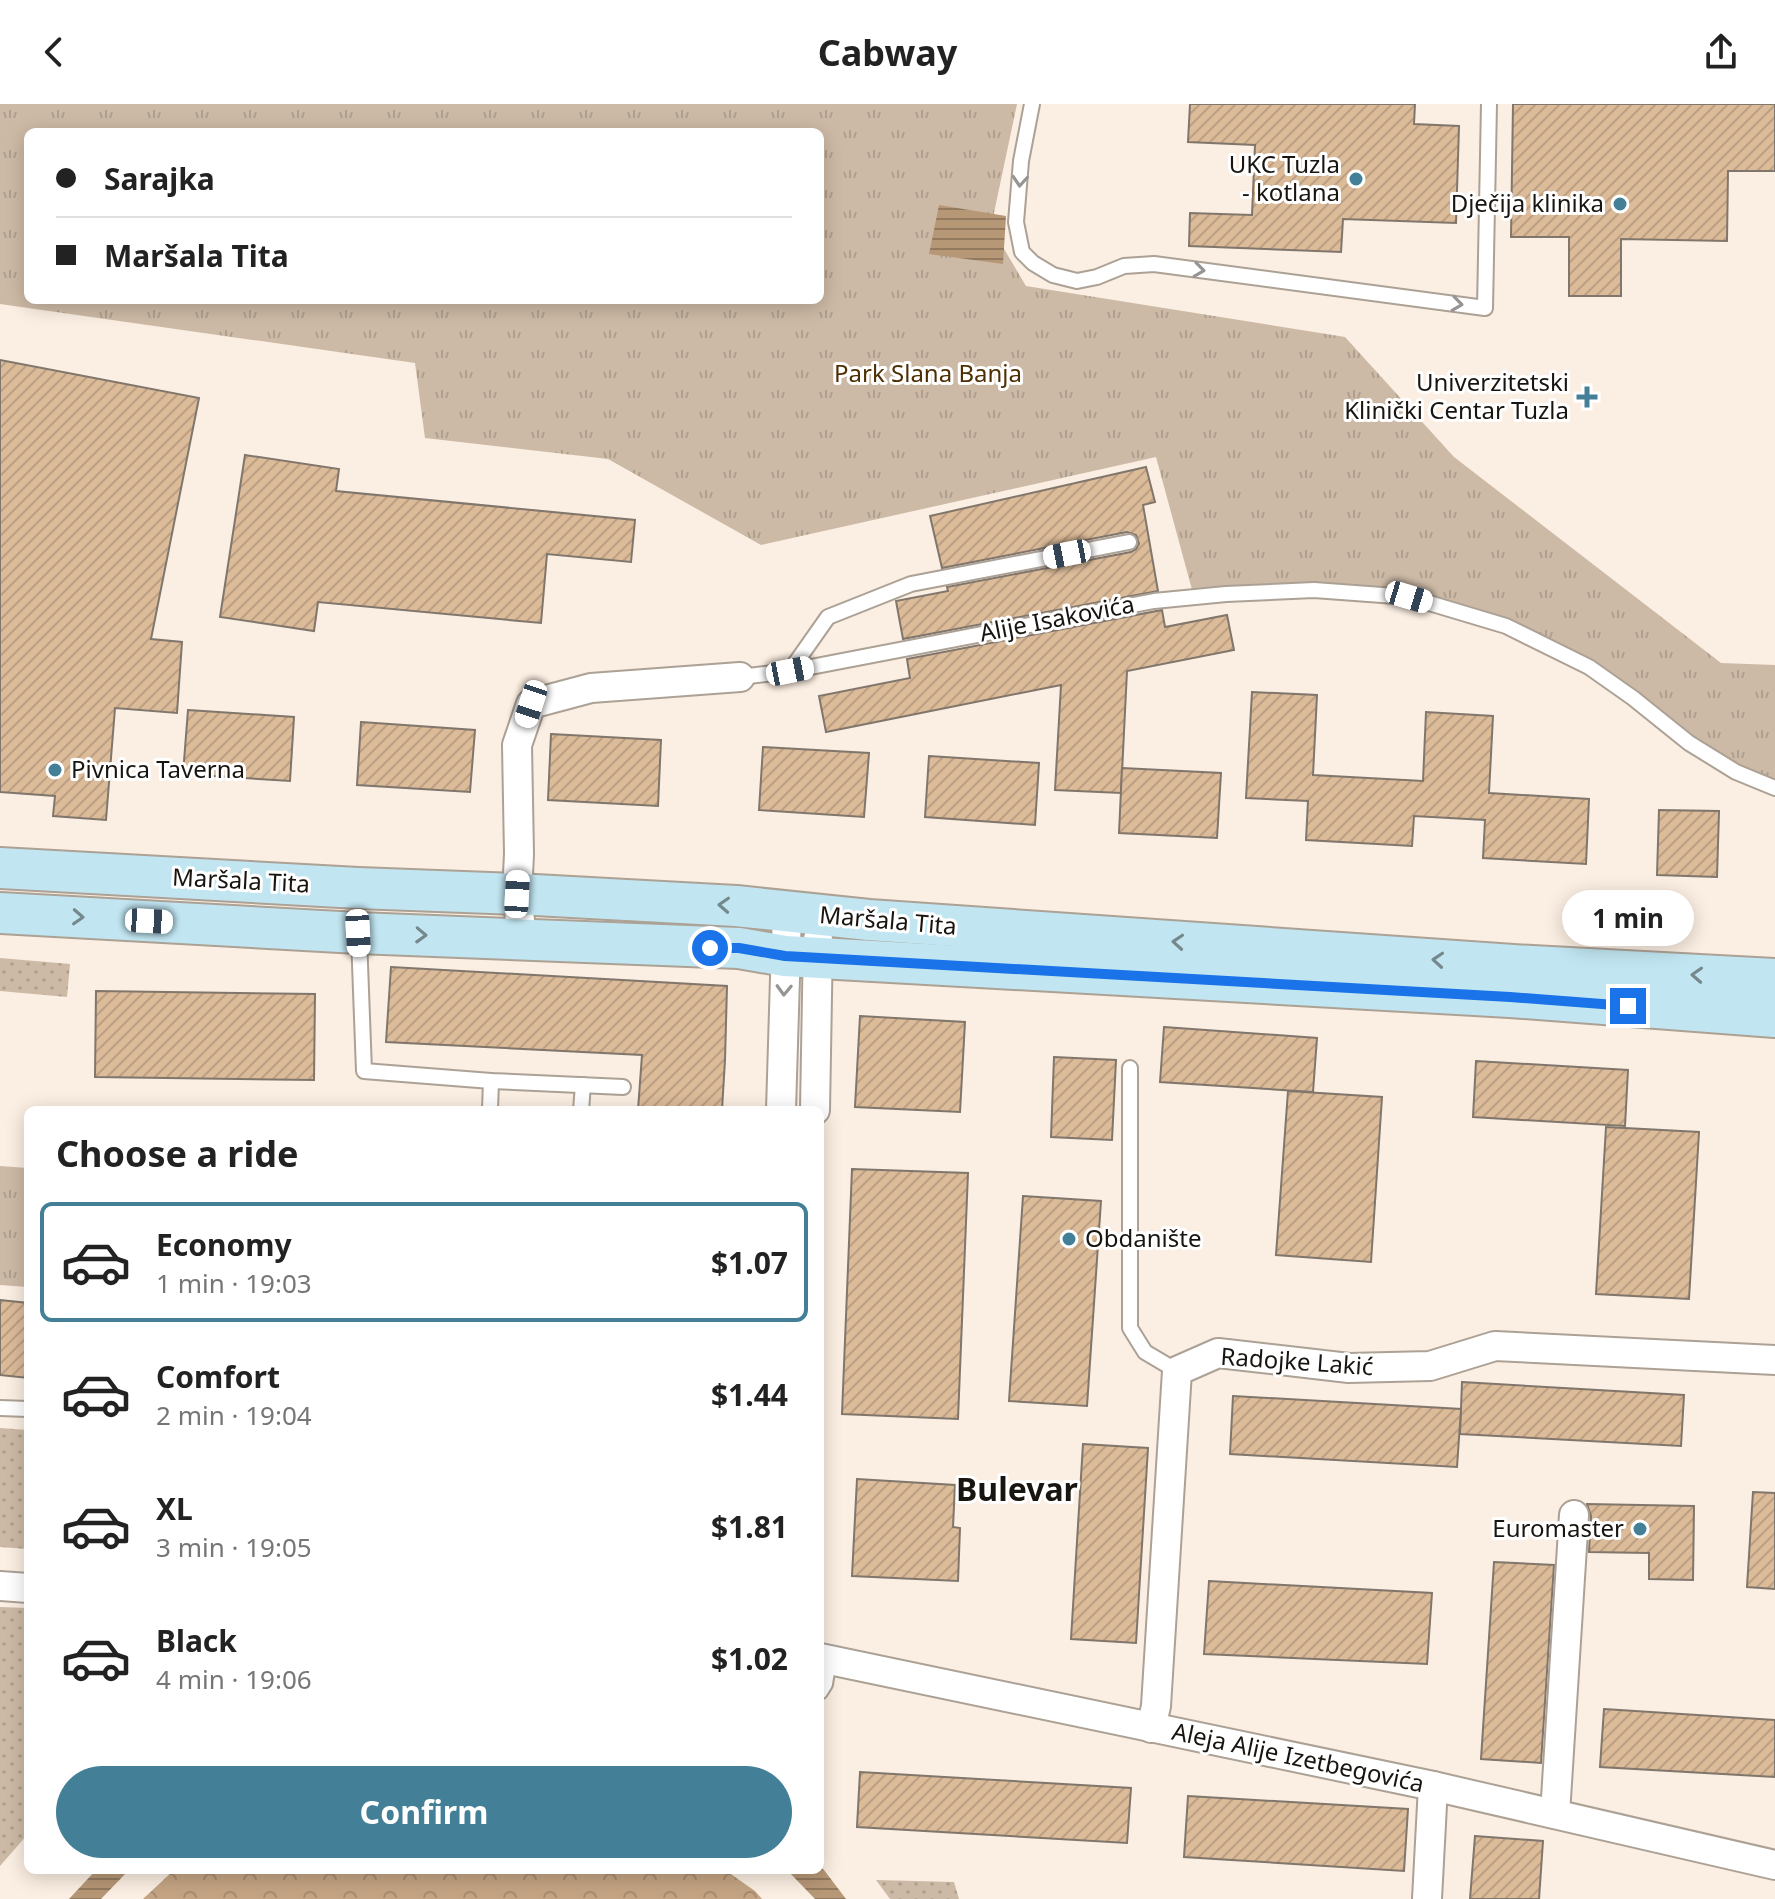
<!DOCTYPE html>
<meta charset="utf-8">
<style>
body{margin:0;font-family:"Noto Sans",sans-serif;background:#f2f2f2;color:#222;height:100vh;display:flex;flex-direction:column;font-size:30px;white-space:nowrap}
*{box-sizing:border-box;margin:0}
p{font-size:26px;color:#767676}
.icon{flex:none;width:44px;height:44px;fill:none;stroke:currentColor;stroke-width:2;stroke-linecap:round;stroke-linejoin:round}
.map{position:relative;flex:1;overflow:hidden}
.drawer{position:absolute;left:24px;top:1002px;width:800px;height:768px;display:flex;flex-direction:column;background:#fff;border-radius:12px;box-shadow:0 4px 20px #0003}
.drawer>*{flex:none}
.top-card{position:absolute;left:24px;top:24px;width:800px;height:176px;border-radius:12px;box-shadow:0 4px 20px #0003;display:grid;align-content:center;height:176px;padding:0 32px;background:#fff}
.end{position:absolute;width:36px;height:36px;margin:-18px;border:10px solid #1a73e8;background:#fff;box-shadow:0 0 0 4px #fff}
.from{border-radius:50%}
.bubble{position:absolute;height:56px;border-radius:28px;background:#fff;box-shadow:0 4px 20px #0003;font-size:26px;font-weight:700;line-height:56px;text-align:center}
.car{position:absolute;width:24px;height:48px;margin:-24px -12px;border-radius:10px;box-shadow:0 0 6px 2px #0007;background:linear-gradient(#fff 24%,#345 0 40%,#fff 0 76%,#345 0 86%,#fff 0)}
.top-card b{display:flex;align-items:center;gap:28px;height:76px;font-size:30px}
.top-card b+b{border-top:2px solid #e0e0e0}
.top-card i{width:20px;height:20px;background:#222}
ul{padding:0;list-style:none}
li{display:flex;align-items:center;gap:24px;height:120px;margin:0 16px 12px;padding:0 16px;border:4px solid transparent;border-radius:12px}
li div{flex:1}
li b{display:block;font-size:30px}
li em{font-style:normal;font-weight:700}
li.current{border-color:#438097}
li>.icon{width:72px;height:72px;stroke-width:1.5}
h2{padding:0 32px;font-size:36px;line-height:96px}
.cta{display:flex;gap:16px;margin-top:auto;padding:16px 32px}
.cta a{flex:1;height:92px;border-radius:48px;background:#438097;color:#fff;font-size:32px;font-weight:700;line-height:92px;text-align:center}
header{display:flex;justify-content:space-between;align-items:center;height:104px;padding:0 32px;background:#fff;font-size:36px;font-weight:700}
.map>svg:first-child{display:block}
</style>
<header><svg class="icon" aria-label="back" viewBox="0 0 24 24"><path d="M15 5l-7 7 7 7"/></svg>Cabway<svg class="icon" aria-label="share" viewBox="0 0 24 24"><path d="M12 15V3M7 8l5-5 5 5M5 13v7h14v-7"/></svg></header>
<div class="map">
<svg width="1775" height="1795" viewBox="0 0 1775 1795">
<defs>
<pattern id="grass-dots" width="8" height="8" patternUnits="userSpaceOnUse" patternTransform="scale(2)"><rect width="8" height="8" fill="#cdbaa6"/><path d="M2 2h.1M6 6h.1" fill="none" stroke="#af9f8e" stroke-width="1.8" stroke-linecap="round"/></pattern>
<pattern id="forest-crowns" width="20" height="18" patternUnits="userSpaceOnUse" patternTransform="scale(2)"><rect width="20" height="18" fill="#c4a483"/><path d="M2 6a3 3 0 1 1 6 0M12 15a3 3 0 1 1 6 0" fill="none" stroke="#a88c70"/></pattern>
<pattern id="park-tufts" width="24" height="20" patternUnits="userSpaceOnUse" patternTransform="scale(2)"><rect width="24" height="20" fill="#cdbaa6"/><path d="M3 7l-1-3M5 7V3M7 7l1-3M15 17l-1-3M17 17v-4M19 17l1-3" fill="none" stroke="#af9f8e"/></pattern>
<pattern id="water-rules" width="6" height="5" patternUnits="userSpaceOnUse" patternTransform="scale(2)"><rect width="6" height="5" fill="#b69776"/><path d="M0 2.5h6" fill="none" stroke="#937a5f"/></pattern>
<pattern id="building-hatch" width="6" height="6" patternUnits="userSpaceOnUse" patternTransform="scale(2)"><rect width="6" height="6" fill="#dcbb99"/><path d="M-1 1l2-2M0 6l6-6M5 7l2-2" fill="none" stroke="#bca083"/></pattern>
</defs>
<rect width="100%" height="100%" fill="#fbeee2"/>
<g fill="url(#grass-dots)">
<polygon points="0,854 70,860 67,893 0,887"/>
<polygon points="0,1324 28,1326 28,1445 0,1443"/>
<polygon points="0,1503 28,1504 28,1730 0,1762"/>
<polygon points="876,1776 954,1778 959,1795 890,1795"/>
</g>
<polygon fill="url(#forest-crowns)" points="174,1766 725,1766 755,1787 762,1795 143,1795"/>
<g fill="url(#park-tufts)" fill-rule="evenodd">
<path d="M0,0H1017L991,123L1026,182L1345,233L1454,353L1721,559L1775,561V684L1736,668L1633,594L1506,522L1409,493L1314,486L1194,493L1156,353L761,441L608,355L425,334L415,259L0,200ZM28,28H820V196H28Z"/>
<polygon points="0,1062 28,1064 28,1183 0,1181"/>
</g>
<g fill="url(#water-rules)">
<polygon points="939,101 1006,112 1003,160 929,150"/>
<polygon points="820,1763 824,1766 846,1795 815,1795 787,1766 820,1766"/>
<polygon points="96,1766 129,1766 101,1795 69,1795"/>
</g>
<g fill="url(#building-hatch)" stroke="#81766c" stroke-width="2">
<polygon points="1190,0 1415,0 1414,20 1459,22 1456,119 1343,115 1341,148 1189,142 1190,109 1252,111 1255,41 1188,38"/>
<polygon points="1513,0 1775,0 1775,67 1728,67 1727,137 1621,135 1621,192 1569,192 1569,133 1511,133"/>
<polygon points="0,256 199,294 151,535 182,538 177,609 115,604 106,716 53,712 55,692 0,688"/>
<polygon points="245,351 339,365 336,387 635,416 631,458 547,450 541,519 318,498 314,527 220,513"/>
<polygon points="1146,363 1155,398 1143,401 1158,487 903,535 896,497 948,487 947,483 1131,448 1136,445 1139,440 1136,431 1127,428 942,464 930,412"/>
<polygon points="1162,506 1165,523 1227,511 1234,546 1127,567 1121,689 1055,686 1061,581 826,628 819,592 910,574 907,555"/>
<polygon points="1252,588 1317,591 1313,671 1423,677 1426,608 1493,612 1489,689 1589,695 1586,760 1483,754 1485,716 1414,712 1412,742 1306,736 1308,697 1246,694"/>
<polygon points="188,606 294,613 290,677 183,670"/>
<polygon points="361,618 475,626 470,688 357,681"/>
<polygon points="551,630 661,636 658,702 548,696"/>
<polygon points="763,643 869,649 864,713 759,706"/>
<polygon points="929,652 1039,659 1035,721 925,713"/>
<polygon points="1122,664 1221,669 1217,734 1119,729"/>
<polygon points="1659,706 1719,707 1717,773 1657,771"/>
<polygon points="391,863 727,882 725,956 722,1006 638,1006 642,951 386,938"/>
<polygon points="96,887 315,890 314,976 95,973"/>
<polygon points="860,912 965,918 960,1008 855,1003"/>
<polygon points="1164,923 1317,934 1313,988 1160,978"/>
<polygon points="1054,953 1116,956 1112,1036 1051,1033"/>
<polygon points="1476,957 1628,966 1625,1022 1473,1013"/>
<polygon points="1288,987 1382,993 1371,1158 1276,1151"/>
<polygon points="1606,1023 1699,1028 1689,1195 1596,1190"/>
<polygon points="852,1065 968,1069 958,1315 842,1310"/>
<polygon points="1023,1092 1101,1097 1087,1302 1009,1297"/>
<polygon points="0,1196 28,1199 28,1274 0,1271"/>
<polygon points="1462,1278 1684,1291 1681,1342 1460,1330"/>
<polygon points="1233,1292 1461,1305 1457,1363 1230,1350"/>
<polygon points="1083,1340 1148,1344 1136,1539 1071,1535"/>
<polygon points="857,1375 955,1381 953,1423 960,1424 958,1477 852,1472"/>
<polygon points="1753,1388 1775,1389 1775,1485 1747,1483"/>
<polygon points="1587,1400 1694,1402 1693,1476 1649,1475 1649,1449 1589,1448 1591,1412"/>
<polygon points="1494,1458 1554,1461 1541,1659 1481,1655"/>
<polygon points="1209,1477 1432,1489 1427,1560 1204,1550"/>
<polygon points="1604,1605 1775,1616 1775,1673 1600,1663"/>
<polygon points="860,1668 1131,1684 1127,1739 857,1723"/>
<polygon points="1188,1692 1408,1705 1404,1767 1184,1753"/>
<polygon points="1475,1732 1543,1737 1539,1795 1470,1795"/>
</g>
<g fill="none" stroke-linecap="round" stroke-linejoin="round">
<g stroke="#aca195" stroke-width="18">
<g id="lane">
<polyline points="1032,0 1021,57 1016,118 1022,148 1033,159 1053,171 1077,177 1097,173 1124,162 1154,160 1485,204 1489,0"/>
<polyline points="790,567 828,513 911,480 1129,438"/>
<polyline points="740,573 790,567 1154,497 1226,490 1314,486 1409,493 1506,522 1589,563 1633,594 1689,639 1736,668 1775,684"/>
<polyline points="359,833 364,967 491,977 623,983"/>
<polyline points="1130,964 1130,1224 1145,1248 1177,1267"/>
<polyline points="490,1006 491,977"/>
<polyline points="581,1006 583,981"/>
<polyline points="0,1304 28,1305"/>
<polyline points="820,1588 825,1580 829,1555"/>
</g>
</g>
<g stroke="#aca195" stroke-width="32">
<g id="street">
<polyline points="522,834 517,790 519,750 517,641 531,600 591,584 740,573"/>
<polyline points="781,1006 787,808"/>
<polyline points="815,1006 818,835"/>
<polyline points="0,1482 28,1484"/>
<polyline points="820,1554 1433,1682 1775,1761"/>
<polyline points="1151,1624 1156,1602 1177,1267 1218,1249 1349,1264 1430,1262 1495,1242 1775,1256"/>
<polyline points="1555,1710 1574,1411"/>
<polyline points="1427,1795 1433,1682"/>
</g>
</g>
<g stroke="#aca195" stroke-width="44">
<g id="secondary">
<polyline points="0,764 358,784 517,790 736,802 869,816 1513,861 1775,875"/>
<polyline points="0,809 358,829 739,844 785,852 1510,893 1775,913"/>
</g>
</g>
<use href="#lane" stroke="#fff" stroke-width="14"/>
<use href="#street" stroke="#fff" stroke-width="28"/>
<use href="#secondary" stroke="#c1e6f2" stroke-width="40"/>
</g>
<defs><path id="oneway-chevron" d="M-2-3.5L2.5 0L-2 3.5" fill="none" stroke-width="1.6" stroke-linecap="round" stroke-linejoin="round" transform="scale(2)"/></defs>
<g stroke="#979593">
<use href="#oneway-chevron" transform="translate(1020 77) rotate(94)"/>
<use href="#oneway-chevron" transform="translate(1199 166) rotate(8)"/>
<use href="#oneway-chevron" transform="translate(1457 200) rotate(8)"/>
<use href="#oneway-chevron" transform="translate(784 886) rotate(92)"/>
</g>
<g stroke="#75888c">
<use href="#oneway-chevron" transform="translate(724 801) rotate(-177)"/>
<use href="#oneway-chevron" transform="translate(78 813) rotate(3)"/>
<use href="#oneway-chevron" transform="translate(421 831) rotate(2)"/>
<use href="#oneway-chevron" transform="translate(1178 838) rotate(-176)"/>
<use href="#oneway-chevron" transform="translate(1438 856) rotate(-176)"/>
<use href="#oneway-chevron" transform="translate(1697 871) rotate(-177)"/>
</g>
<g fill="none" stroke-linecap="round" stroke-linejoin="round">
<polyline stroke="#1a73e8" stroke-width="10" points="710,844 739,844 785,852 1510,893 1628,902"/>
</g>
<g fill="#438097" stroke="#fff" stroke-width="3">
<circle cx="1356" cy="75" r="8"/>
<circle cx="1620" cy="100" r="8"/>
<path d="M1583 281h8v8h8v8h-8v8h-8v-8h-8v-8h8z"/>
<circle cx="55" cy="666" r="8"/>
<circle cx="1069" cy="1135" r="8"/>
<circle cx="1640" cy="1425" r="8"/>
</g>
<g text-anchor="middle" stroke-width="6" stroke-linejoin="round" paint-order="stroke">
<g font-size="24" fill="#18140f" stroke="#fff" text-anchor="end">
<text x="1340" y="69">UKC Tuzla<tspan x="1340" dy="28">- kotlana</tspan></text>
<text x="1604" y="108">Dječija klinika</text>
<text x="1569" y="287">Univerzitetski<tspan x="1569" dy="28">Klinički Centar Tuzla</tspan></text>
<text x="71" y="674" text-anchor="start">Pivnica Taverna</text>
<text x="1085" y="1143" text-anchor="start">Obdanište</text>
<text x="1624" y="1433">Euromaster</text>
</g>
<g font-size="24" fill="#4e2e03" stroke="#fff">
<text x="928" y="278">Park Slana Banja</text>
</g>
<g font-size="24" fill="#18140f" stroke="#fff">
<text transform="translate(1057 515) rotate(-11)" y="8">Alije Isakovića</text>
<text transform="translate(241 777) rotate(3)" y="8">Maršala Tita</text>
<text transform="translate(888 817) rotate(5)" y="8">Maršala Tita</text>
<text transform="translate(1297 1258) rotate(4)" y="8">Radojke Lakić</text>
<text transform="translate(1298 1654) rotate(12)" y="8">Aleja Alije Izetbegovića</text>
</g>
<g font-size="32" font-weight="bold" fill="#18140f" stroke="#fff">
<text x="1017" y="1397">Bulevar</text>
</g>
</g>
</svg>
<i class="end from" style="left:710px;top:844px"></i>
<i class="end" style="left:1628px;top:902px"></i>
<div class="bubble" style="left:1562px;top:786px;width:132px">1 min</div>
<i class="car" style="left:1067px;top:450px;rotate:259deg"></i>
<i class="car" style="left:1409px;top:493px;rotate:107deg"></i>
<i class="car" style="left:790px;top:567px;rotate:79deg"></i>
<i class="car" style="left:531px;top:600px;rotate:198deg"></i>
<i class="car" style="left:517px;top:790px;rotate:3deg"></i>
<i class="car" style="left:149px;top:817px;rotate:93deg"></i>
<i class="car" style="left:358px;top:829px;rotate:177deg"></i>
<div class="top-card">
<b><i class="from"></i>Sarajka</b>
<b><i></i>Maršala Tita</b>
</div>
<section class="drawer">
<h2>Choose a ride</h2>
<ul>
<li class="current"><svg class="icon" aria-label="car" viewBox="0 0 24 24"><path d="M5 17H2v-5l4-1 3-4h7l3 4 3 1v5h-3M9 17h6M6 11h13"/><circle cx="7" cy="17" r="2"/><circle cx="17" cy="17" r="2"/></svg><div><b>Economy</b><p>1 min · 19:03</p></div><em>$1.07</em></li>
<li><svg class="icon" aria-label="car" viewBox="0 0 24 24"><path d="M5 17H2v-5l4-1 3-4h7l3 4 3 1v5h-3M9 17h6M6 11h13"/><circle cx="7" cy="17" r="2"/><circle cx="17" cy="17" r="2"/></svg><div><b>Comfort</b><p>2 min · 19:04</p></div><em>$1.44</em></li>
<li><svg class="icon" aria-label="car" viewBox="0 0 24 24"><path d="M5 17H2v-5l4-1 3-4h7l3 4 3 1v5h-3M9 17h6M6 11h13"/><circle cx="7" cy="17" r="2"/><circle cx="17" cy="17" r="2"/></svg><div><b>XL</b><p>3 min · 19:05</p></div><em>$1.81</em></li>
<li><svg class="icon" aria-label="car" viewBox="0 0 24 24"><path d="M5 17H2v-5l4-1 3-4h7l3 4 3 1v5h-3M9 17h6M6 11h13"/><circle cx="7" cy="17" r="2"/><circle cx="17" cy="17" r="2"/></svg><div><b>Black</b><p>4 min · 19:06</p></div><em>$1.02</em></li>
</ul>
<div class="cta"><a>Confirm</a></div>
</section>
</div>
